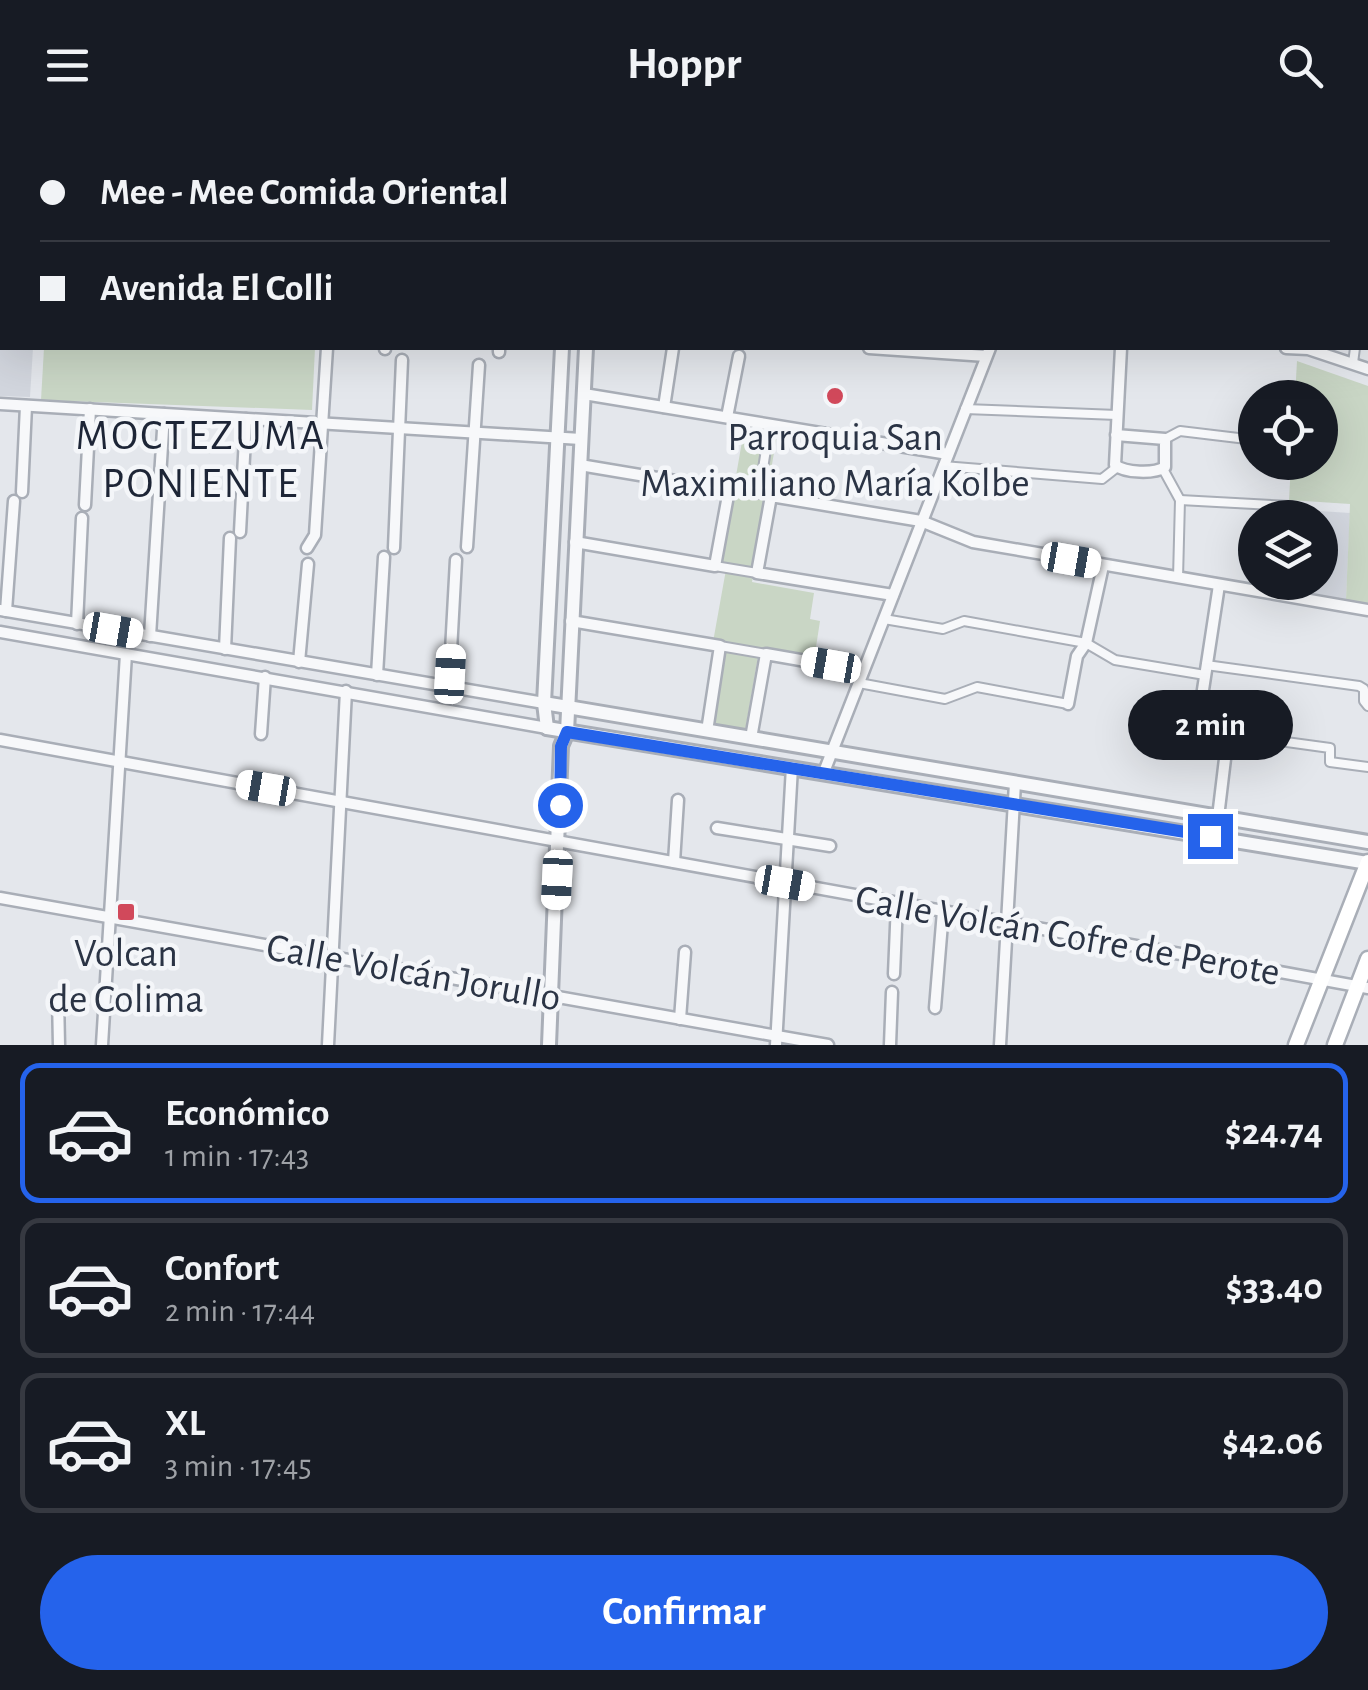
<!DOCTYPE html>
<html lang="es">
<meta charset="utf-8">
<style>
body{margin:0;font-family:"Alegreya Sans",sans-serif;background:#242831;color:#f1f3f6;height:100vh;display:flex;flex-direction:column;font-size:38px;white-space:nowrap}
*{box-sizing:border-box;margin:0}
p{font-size:32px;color:#9ea1a6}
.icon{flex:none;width:55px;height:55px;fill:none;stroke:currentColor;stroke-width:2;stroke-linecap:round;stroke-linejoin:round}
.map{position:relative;height:915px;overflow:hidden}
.details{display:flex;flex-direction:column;background:#171b24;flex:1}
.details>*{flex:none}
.hud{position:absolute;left:0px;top:0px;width:1370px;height:220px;box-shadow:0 10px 40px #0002;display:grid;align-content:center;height:220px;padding:0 40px;background:#171b24}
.buttons{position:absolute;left:1238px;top:250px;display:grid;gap:20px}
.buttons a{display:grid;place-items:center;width:100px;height:100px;border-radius:50%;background:#171b24;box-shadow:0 10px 40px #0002;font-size:50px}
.end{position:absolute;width:45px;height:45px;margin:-22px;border:12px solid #2563eb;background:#fff;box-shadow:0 0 0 5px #fff}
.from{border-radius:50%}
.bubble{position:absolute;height:70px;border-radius:35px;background:#171b24;box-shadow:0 10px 40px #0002;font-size:32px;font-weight:700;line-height:70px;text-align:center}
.car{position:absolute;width:30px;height:60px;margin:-30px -15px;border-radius:12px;box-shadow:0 0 8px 2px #0007;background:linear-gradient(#fff 24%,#345 0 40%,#fff 0 76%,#345 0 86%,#fff 0)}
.hud b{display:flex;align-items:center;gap:35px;height:95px;font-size:38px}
.hud b+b{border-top:2px solid #363941}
.hud i{width:25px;height:25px;background:#f1f3f6}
ul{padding:18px 0 0;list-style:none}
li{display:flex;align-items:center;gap:30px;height:140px;margin:0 20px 15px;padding:0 20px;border:5px solid #363941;border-radius:20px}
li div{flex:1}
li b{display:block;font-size:38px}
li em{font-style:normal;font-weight:700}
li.selected{border-color:#2563eb}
li>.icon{width:90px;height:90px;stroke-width:1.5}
.button{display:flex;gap:20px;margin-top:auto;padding:20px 40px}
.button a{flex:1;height:115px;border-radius:60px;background:#2563eb;color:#fff;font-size:40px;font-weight:700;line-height:115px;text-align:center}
header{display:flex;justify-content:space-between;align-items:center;height:130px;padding:0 40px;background:#171b24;font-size:45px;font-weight:700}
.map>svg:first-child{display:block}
</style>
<header><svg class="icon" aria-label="menu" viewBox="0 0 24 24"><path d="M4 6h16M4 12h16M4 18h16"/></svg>Hoppr<svg class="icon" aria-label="search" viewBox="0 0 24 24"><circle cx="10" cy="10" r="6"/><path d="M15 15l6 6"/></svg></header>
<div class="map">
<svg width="1368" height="915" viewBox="0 0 1368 915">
<rect width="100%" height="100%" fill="#e4e7ec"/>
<g fill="#d2d6de">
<polygon points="0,61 2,218 33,218 30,267 0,266"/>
<polygon points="1288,379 1350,383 1346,470 1284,459 1285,453 1320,452 1320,388 1288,387"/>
</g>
<g fill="#c9d6c5">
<polygon points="44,218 315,218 312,280 41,270"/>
<polygon points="1297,231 1368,256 1368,473 1346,470 1350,374 1289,370 1291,333 1320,332 1320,268 1295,267"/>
<polygon points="744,300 777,305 752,452 814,463 810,489 820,491 814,530 759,521 745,601 713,595 726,515 713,512 727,434 721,432"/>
</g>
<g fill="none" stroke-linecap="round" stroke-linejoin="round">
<g stroke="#a9aeb7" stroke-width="12">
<g id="pedestrian">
<polyline points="1189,0 1190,2"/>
<polyline points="1285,1 1301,2"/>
<polyline points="1368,92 1368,91"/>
<polyline points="1353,233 1355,218"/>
<polyline points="965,279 1117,285"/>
<polyline points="1165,309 1180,301 1255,310"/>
<polyline points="943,336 1102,349 1116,338"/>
<polyline points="1163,339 1180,370"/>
<polyline points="729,360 759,364"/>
<polyline points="759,364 770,294"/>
<polyline points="1180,370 1290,376"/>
<polyline points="715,436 757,443"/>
<polyline points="1178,448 1180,370"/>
<polyline points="884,489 943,499 964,491 1086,513 1115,530 1205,545"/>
<polyline points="720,516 766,524"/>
<polyline points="1206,535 1359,556 1364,559 1364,571 1368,576"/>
<polyline points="859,553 945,569 977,557 1068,574"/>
<polyline points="1228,604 1330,618 1330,632 1368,637"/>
</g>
</g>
<g stroke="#a9aeb7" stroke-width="15">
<g id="minor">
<polyline points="78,2 78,0"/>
<polyline points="162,2 163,0"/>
<polyline points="255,2 255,0"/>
<polyline points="341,2 341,0"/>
<polyline points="1076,2 1077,0"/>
<polyline points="0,46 2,46"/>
<polyline points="869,218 986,226"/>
<polyline points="1286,218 1308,219 1368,239"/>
<polyline points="385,219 385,218"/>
<polyline points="499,222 499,218"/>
<polyline points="584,264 948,324"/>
<polyline points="0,274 581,309"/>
<polyline points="664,277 673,218"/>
<polyline points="727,287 739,226"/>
<path d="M1116,305L1165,309V337C1154,344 1125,343 1115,335L1121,218"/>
<polyline points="22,362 26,276"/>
<polyline points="85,375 90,279"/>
<polyline points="240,402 246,289"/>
<polyline points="575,412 715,436 729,360 580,335"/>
<polyline points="467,417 479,235"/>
<polyline points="307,418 315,405 327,218"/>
<polyline points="394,418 402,230"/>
<polyline points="893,465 757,443 771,366 921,391 973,412 1368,480"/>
<polyline points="0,480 544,573"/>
<polyline points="6,481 14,371"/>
<polyline points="571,491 720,516 707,601"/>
<polyline points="77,494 82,388"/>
<polyline points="0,502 547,598"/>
<polyline points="150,506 164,284"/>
<polyline points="225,519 230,408"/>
<polyline points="299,532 308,434"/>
<polyline points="377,545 384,427"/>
<polyline points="449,557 456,430"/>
<polyline points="1068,574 1077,526 1086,513 1103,436"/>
<polyline points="261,604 265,547"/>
<polyline points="751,608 766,524 863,541"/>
<polyline points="0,610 1368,858"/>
<polyline points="824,642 990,218"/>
<polyline points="1218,687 1228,604 1222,599 1203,594 1199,586 1219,455"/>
<polyline points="717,698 830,716"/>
<polyline points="674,732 678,670"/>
<polyline points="0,768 828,915"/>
<polyline points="894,844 897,773"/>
<polyline points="58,867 59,915"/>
<polyline points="935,878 943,781"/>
<polyline points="680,889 685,822"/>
<polyline points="102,915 126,524"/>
<polyline points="328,915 346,561"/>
<polyline points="776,915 792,637"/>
<polyline points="890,915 892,862"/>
<polyline points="1000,915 1015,653"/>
</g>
</g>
<g stroke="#a9aeb7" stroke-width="18">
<g id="tertiary">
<polyline points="574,2 574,0"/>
<polyline points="598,2 598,0"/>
<polyline points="544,573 1368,712"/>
<polyline points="547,598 1368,733"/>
<polyline points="547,598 544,573 562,218"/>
<polyline points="549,915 561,616 567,602 586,218"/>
</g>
</g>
<g stroke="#a9aeb7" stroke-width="19">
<g id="secondary">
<polyline points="1296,915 1368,732"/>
<polyline points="1335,915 1368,829"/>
</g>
</g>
<use href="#pedestrian" stroke="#f7f8fa" stroke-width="8"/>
<use href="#minor" stroke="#f7f8fa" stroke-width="10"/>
<use href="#tertiary" stroke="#f7f8fa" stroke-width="12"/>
<use href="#secondary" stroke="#fff" stroke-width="14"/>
</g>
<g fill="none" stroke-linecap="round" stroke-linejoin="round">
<polyline stroke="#2563eb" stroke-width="12" points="560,675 561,616 567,602 1210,706"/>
</g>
<g fill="#d1495b" stroke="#f4f6f9" stroke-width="4">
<circle cx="835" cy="266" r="10"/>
<rect x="116" y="772" width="20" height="20" rx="5"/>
</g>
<g text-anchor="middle" stroke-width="9" stroke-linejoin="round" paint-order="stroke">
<g font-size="40" fill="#2b3445" stroke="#f4f6f9">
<text x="835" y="320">Parroquia San<tspan x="835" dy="46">Maximiliano María Kolbe</tspan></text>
<text x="126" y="836">Volcan<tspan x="126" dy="46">de Colima</tspan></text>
</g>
<g font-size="40" fill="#2b3445" stroke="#f4f6f9">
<text transform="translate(1068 804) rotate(10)" y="14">Calle Volcán Cofre de Perote</text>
<text transform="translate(414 841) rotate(10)" y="14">Calle Volcán Jorullo</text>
</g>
<g font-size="42" letter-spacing="2.5" fill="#1d2536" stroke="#f4f6f9">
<text x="201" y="319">MOCTEZUMA<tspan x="201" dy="48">PONIENTE</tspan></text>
</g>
</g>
</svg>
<div class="buttons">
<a><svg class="icon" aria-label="locate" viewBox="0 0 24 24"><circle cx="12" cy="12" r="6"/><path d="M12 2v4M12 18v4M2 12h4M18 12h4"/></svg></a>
<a><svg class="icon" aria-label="layers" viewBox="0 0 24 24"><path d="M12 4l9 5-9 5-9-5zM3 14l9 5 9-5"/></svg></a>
</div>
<i class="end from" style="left:560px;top:675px"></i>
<i class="end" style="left:1210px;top:706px"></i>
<div class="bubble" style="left:1128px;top:560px;width:165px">2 min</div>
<i class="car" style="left:1071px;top:430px;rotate:100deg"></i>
<i class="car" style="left:113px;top:500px;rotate:100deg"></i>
<i class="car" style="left:831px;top:535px;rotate:280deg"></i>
<i class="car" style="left:450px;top:544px;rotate:3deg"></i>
<i class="car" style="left:266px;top:658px;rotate:280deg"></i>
<i class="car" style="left:557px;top:750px;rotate:183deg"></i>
<i class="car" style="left:785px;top:753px;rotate:100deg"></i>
<div class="hud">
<b><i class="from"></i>Mee - Mee Comida Oriental</b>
<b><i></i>Avenida El Colli</b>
</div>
</div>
<section class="details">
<ul>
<li class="selected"><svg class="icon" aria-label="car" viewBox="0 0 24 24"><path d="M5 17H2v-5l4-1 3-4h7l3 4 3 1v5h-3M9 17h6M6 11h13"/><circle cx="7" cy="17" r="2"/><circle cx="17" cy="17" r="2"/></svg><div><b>Económico</b><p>1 min · 17:43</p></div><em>$24.74</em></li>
<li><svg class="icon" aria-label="car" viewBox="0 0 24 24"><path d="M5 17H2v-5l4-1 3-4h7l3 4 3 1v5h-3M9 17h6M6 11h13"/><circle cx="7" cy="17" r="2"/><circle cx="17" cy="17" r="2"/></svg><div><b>Confort</b><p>2 min · 17:44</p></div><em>$33.40</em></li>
<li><svg class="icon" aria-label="car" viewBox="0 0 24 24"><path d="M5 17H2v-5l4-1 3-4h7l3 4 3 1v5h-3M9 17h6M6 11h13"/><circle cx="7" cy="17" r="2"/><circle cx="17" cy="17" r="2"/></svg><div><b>XL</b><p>3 min · 17:45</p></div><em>$42.06</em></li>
</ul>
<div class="button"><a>Confirmar</a></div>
</section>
